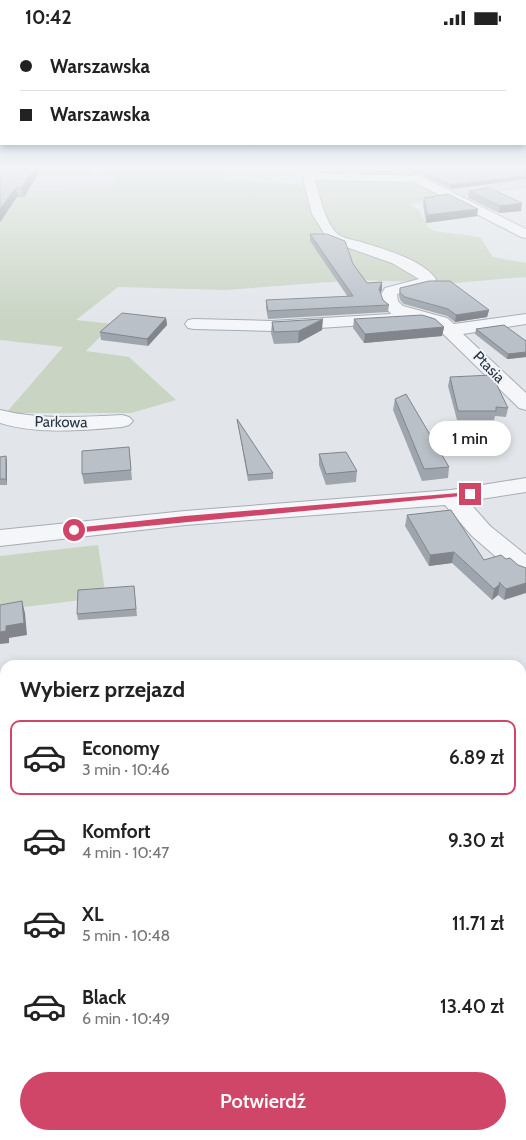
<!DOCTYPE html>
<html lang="pl">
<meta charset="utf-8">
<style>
body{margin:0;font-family:Cabin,sans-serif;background:#f2f2f2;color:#222;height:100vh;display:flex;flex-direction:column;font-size:19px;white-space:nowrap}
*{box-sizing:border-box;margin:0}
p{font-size:16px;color:#767676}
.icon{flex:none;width:28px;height:28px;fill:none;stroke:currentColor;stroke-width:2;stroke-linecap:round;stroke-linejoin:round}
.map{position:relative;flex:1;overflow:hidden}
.panel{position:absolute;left:0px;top:625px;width:526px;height:480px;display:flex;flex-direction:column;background:#fff;border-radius:15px 15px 0 0;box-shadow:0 2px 8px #0003}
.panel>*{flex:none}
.hud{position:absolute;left:0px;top:0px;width:526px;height:110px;box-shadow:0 2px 8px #0003;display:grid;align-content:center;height:110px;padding:0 20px;background:#fff}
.end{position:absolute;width:22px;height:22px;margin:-11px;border:6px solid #d04668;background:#fff;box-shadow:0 0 0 2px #fff}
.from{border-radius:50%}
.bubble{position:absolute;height:35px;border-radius:18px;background:#fff;box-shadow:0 2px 8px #0003;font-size:16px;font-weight:600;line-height:35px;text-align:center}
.hud b{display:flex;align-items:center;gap:18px;height:48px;font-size:19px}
.hud b+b{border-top:1px solid #e0e0e0}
.hud i{width:12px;height:12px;background:#222}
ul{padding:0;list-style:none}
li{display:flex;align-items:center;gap:15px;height:75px;margin:0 10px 8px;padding:0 10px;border:2px solid transparent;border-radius:10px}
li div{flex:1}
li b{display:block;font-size:19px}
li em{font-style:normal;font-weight:600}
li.active{border-color:#d04668}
li>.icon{width:45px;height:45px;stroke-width:1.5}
h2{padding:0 20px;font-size:22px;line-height:60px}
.primary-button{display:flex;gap:10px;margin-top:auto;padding:10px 20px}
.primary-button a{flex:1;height:58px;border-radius:30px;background:#d04668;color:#fff;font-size:20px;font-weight:600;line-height:58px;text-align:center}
.status{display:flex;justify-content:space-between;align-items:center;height:35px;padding:0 25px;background:#fff;direction:ltr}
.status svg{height:14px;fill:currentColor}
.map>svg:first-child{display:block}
</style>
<div class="status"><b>10:42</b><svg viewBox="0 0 49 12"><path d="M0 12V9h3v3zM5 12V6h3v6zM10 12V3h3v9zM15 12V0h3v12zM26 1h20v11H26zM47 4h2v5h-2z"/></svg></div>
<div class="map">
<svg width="526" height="1105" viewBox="0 0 526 1105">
<rect width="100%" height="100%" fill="#e2e6ea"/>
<g fill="#d0d5dc">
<polygon points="0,133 122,133 114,153 28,155 24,162 0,163"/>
<polygon points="402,133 526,133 526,153 464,162"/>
</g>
<g fill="#c9d4c3">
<polygon points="122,133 222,133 222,145 314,150 314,143 410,145 452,163 409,169 419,175 428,192 434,196 480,202 493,222 526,228 526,242 454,248 357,245 225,255 118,252 76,285 113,289 86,316 129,322 176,365 131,378 6,378 63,312 0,305 0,162 24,162 28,155 113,153"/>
<polygon points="311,133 402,133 422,142 316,140 313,139"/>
<polygon points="98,510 106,562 0,575 0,521"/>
<rect x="521" y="641" width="5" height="456"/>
<polygon points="5,677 5,1090 0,1090 0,678"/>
</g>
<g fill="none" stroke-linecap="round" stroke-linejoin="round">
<g stroke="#a7adb5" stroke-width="2">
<g id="minor">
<polygon points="92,133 103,133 100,137 92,137"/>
<path d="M300,133H311L313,138L420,141L526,194V203L521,202L414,147L315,145C319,160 326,191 339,200C345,204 355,205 361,207C383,214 422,224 436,244L432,250L397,259L398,266L403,271L447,283L454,289L526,279V289L463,299L526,358V375L519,373L435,291L391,279L382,268L380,261L385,253L419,244L392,228L329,206L312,179Z"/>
<polygon points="391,279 397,280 400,284 397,288 272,296 194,294 188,293 185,289 188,285 194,284 272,286"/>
<path d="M0,375C40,385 81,382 122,380L129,382L133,386L129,390L122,392C82,395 39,400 0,388Z"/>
<polygon points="526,443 526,457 468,466 490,491 526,520 526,542 517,540 472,501 445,470 185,490 0,511 0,495 185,476 451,455"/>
</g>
</g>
<use href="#minor" fill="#f5f6f9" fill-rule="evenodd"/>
</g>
<g fill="#9fa5ac">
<polygon points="0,133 42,133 24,162 17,162 0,187"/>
<polygon points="401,133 526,133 451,154 421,139 415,139"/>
<polygon points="469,156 521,176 499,178 468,163"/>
<polygon points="424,163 477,181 426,188 423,170"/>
<polygon points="310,199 353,229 367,248 382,255 380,258 383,265 389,270 388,277 268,284 266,273 266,265 348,262 310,206"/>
<polygon points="400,253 489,275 487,282 455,287 447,281 404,269 400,265 399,260"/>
<polygon points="166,283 167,290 148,311 101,305 100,297"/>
<polygon points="354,284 444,292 442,301 364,308 353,293"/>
<polygon points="272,287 322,295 298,308 274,309 271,298"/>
<polygon points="476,294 526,306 526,322 507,324 475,299"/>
<polygon points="450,342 508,373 506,382 495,381 494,385 457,385 448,351"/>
<polygon points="395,364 449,432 448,443 422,446 393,375"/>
<polygon points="237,384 273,438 273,444 248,446 238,389"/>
<polygon points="129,412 132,445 84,449 82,439"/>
<polygon points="319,419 357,436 356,447 326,450 319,430"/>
<polygon points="6,421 7,427 7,450 0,450 0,422"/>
<polygon points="407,480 484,525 506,524 518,530 504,565 498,560 492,565 452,528 429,531 405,491"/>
<polygon points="134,551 137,581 78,585 77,579"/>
</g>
<g fill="#82868c">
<polygon points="35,133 42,133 24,162 22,152"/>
<polygon points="526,141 526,144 451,154 451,150"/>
<polygon points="16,153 17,162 0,187 0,174"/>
<polygon points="522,168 521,176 499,178 500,171"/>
<polygon points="478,174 477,181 426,188 427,180"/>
<polygon points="382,247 382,255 378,262 379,254"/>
<polygon points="489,275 487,282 455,287 456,280"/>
<polygon points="166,283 167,290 148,311 147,304"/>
<polygon points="323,284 322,295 298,308 299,296"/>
<polygon points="444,292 442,301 364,308 365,299"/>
<polygon points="526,317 526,322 507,324 508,319"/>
<polygon points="6,421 7,427 7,450 6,444"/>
<polygon points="454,517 452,528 429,531 430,520"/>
<polygon points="526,548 526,558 504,565 506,554"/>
<polygon points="500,549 498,560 492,565 494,554"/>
<polygon points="22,566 25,578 27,600 9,603 9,608 0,609 0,597 6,591"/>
</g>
<g fill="#b9c0c8" stroke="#82868c">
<polygon points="0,133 35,133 22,152 16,153 0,174"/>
<polygon points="410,133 526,133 526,141 451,150 421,136 416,135"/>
<polygon points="489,153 522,168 500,171 469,156"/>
<polygon points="448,159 478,174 427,180 424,163"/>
<polygon points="310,199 327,199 345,206 353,229 367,248 382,247 379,254 383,265 389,270 268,276 266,265 353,261"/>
<polygon points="429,246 450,246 489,275 456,280 448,274 405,262 400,258 400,253"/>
<polygon points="122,278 166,283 147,304 100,297"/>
<polygon points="422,280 435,284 444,292 365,299 354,284"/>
<polygon points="323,284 299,296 274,297 272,287"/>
<polygon points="504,290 526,306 526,317 508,319 476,294"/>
<polygon points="492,340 508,373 496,372 496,376 458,376 450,342"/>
<polygon points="406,359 449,432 424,434 395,364"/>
<polygon points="237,384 273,438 248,440"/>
<polygon points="129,412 131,435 82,439 82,416"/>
<polygon points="346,417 357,436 326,439 319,419"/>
<polygon points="6,421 6,444 0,444 0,422"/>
<polygon points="451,475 484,525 501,520 506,524 510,523 518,530 526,533 526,548 506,554 499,547 500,549 494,554 454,517 430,520 407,480"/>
<polygon points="134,551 136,574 77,579 78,555"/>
<polygon points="22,566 24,588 6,591 6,596 0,597 0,570"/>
</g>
<linearGradient id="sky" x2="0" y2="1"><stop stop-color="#8ab5dc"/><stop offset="0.46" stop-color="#f2f4f6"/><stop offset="1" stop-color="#f2f4f6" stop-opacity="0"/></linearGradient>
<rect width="526" height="287" fill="url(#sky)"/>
<polygon fill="#d04668" points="470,457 473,459 472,460 74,498 70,495 74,493 185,481"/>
<g text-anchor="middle" stroke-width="4" stroke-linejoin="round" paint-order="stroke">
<g font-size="15" fill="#2a3543" stroke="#f2f5f8">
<text transform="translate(489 332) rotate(45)" y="5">Ptasia</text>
<text transform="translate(61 387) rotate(1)" y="5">Parkowa</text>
</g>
</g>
</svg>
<i class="end from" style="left:74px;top:495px"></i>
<i class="end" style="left:470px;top:459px"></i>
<div class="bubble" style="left:429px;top:386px;width:82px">1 min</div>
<div class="hud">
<b><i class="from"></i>Warszawska</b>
<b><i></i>Warszawska</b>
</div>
<section class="panel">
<h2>Wybierz przejazd</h2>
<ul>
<li class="active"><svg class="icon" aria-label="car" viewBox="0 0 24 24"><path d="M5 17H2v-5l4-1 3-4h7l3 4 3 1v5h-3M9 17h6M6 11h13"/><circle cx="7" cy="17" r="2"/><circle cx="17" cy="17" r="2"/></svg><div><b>Economy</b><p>3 min · 10:46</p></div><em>6.89 zł</em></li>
<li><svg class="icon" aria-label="car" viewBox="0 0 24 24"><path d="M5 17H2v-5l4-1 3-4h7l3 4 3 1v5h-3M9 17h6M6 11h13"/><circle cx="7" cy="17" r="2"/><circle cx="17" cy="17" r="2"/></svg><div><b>Komfort</b><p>4 min · 10:47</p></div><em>9.30 zł</em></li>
<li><svg class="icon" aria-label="car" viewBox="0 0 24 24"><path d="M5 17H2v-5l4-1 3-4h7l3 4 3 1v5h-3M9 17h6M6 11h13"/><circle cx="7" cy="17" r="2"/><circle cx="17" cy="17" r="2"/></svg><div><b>XL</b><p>5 min · 10:48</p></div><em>11.71 zł</em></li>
<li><svg class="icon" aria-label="car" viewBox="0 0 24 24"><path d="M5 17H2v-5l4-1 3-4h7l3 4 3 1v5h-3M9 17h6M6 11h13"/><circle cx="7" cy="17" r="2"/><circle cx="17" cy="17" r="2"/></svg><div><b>Black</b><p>6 min · 10:49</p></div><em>13.40 zł</em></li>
</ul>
<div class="primary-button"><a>Potwierdź</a></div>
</section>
</div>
